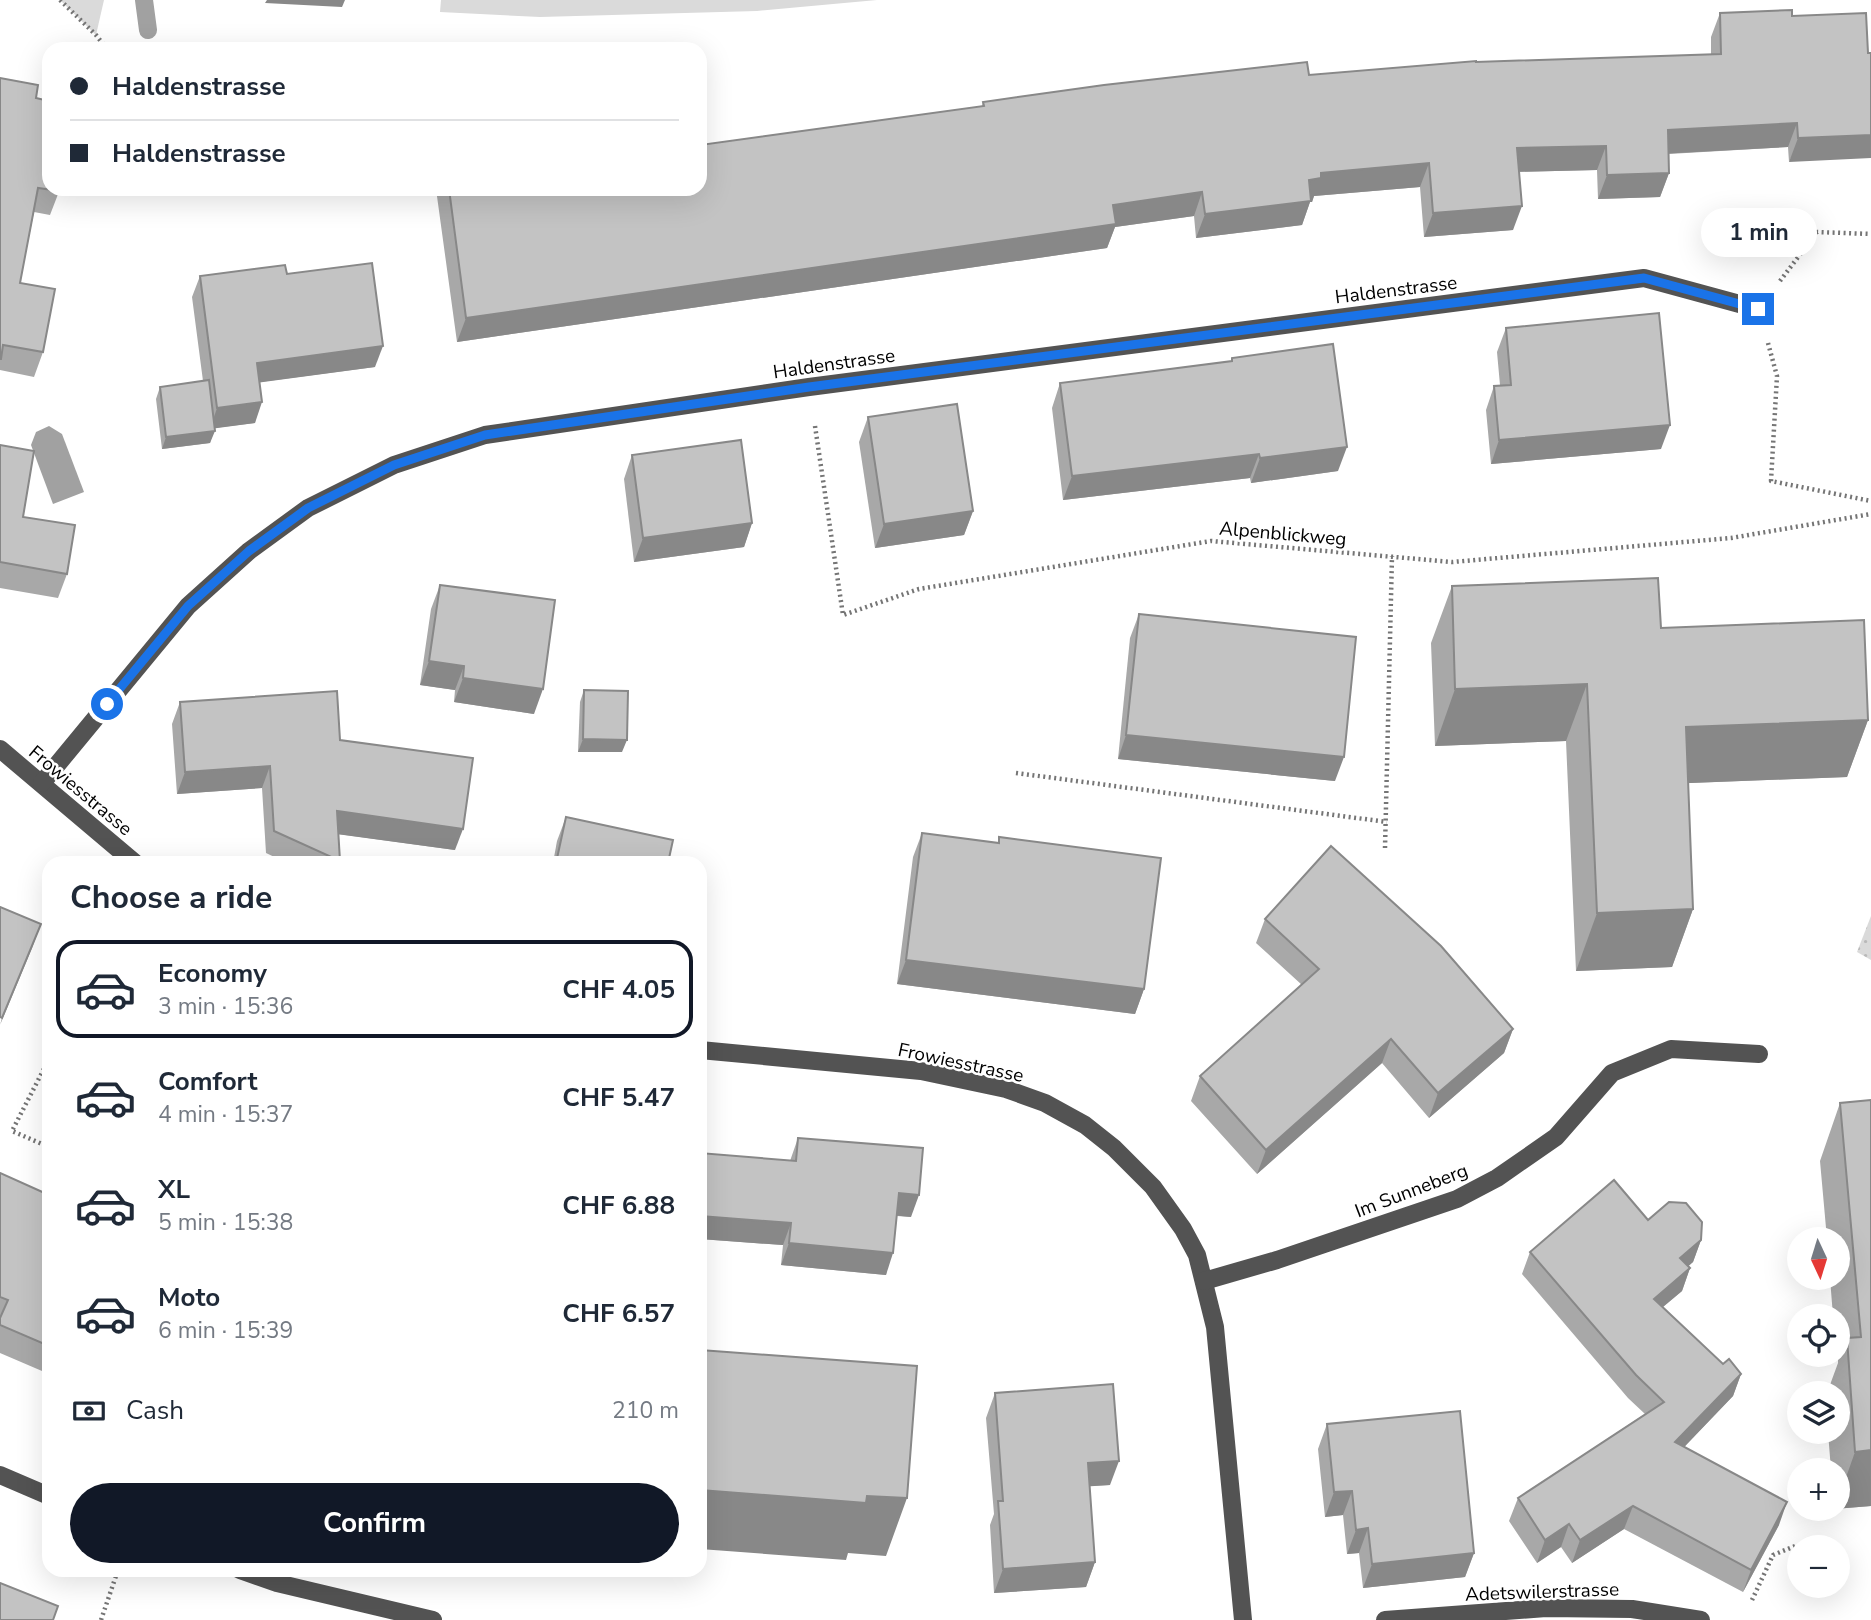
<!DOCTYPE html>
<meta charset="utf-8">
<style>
body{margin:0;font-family:"Nunito Sans",sans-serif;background:#f6f6f7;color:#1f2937;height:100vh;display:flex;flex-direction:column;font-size:26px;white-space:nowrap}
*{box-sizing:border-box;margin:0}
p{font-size:23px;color:#747a83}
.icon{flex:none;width:38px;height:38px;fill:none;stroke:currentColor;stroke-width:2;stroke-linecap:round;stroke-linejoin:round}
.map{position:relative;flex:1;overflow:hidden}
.panel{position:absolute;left:42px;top:856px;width:665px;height:721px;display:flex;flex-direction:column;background:#fff;border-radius:21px;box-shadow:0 7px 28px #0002}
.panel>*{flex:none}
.guide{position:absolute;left:42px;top:42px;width:665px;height:154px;border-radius:21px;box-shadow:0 7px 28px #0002;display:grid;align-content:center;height:154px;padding:0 28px;background:#fff}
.needle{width:46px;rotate:176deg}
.fabs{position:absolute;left:1787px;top:1227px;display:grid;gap:14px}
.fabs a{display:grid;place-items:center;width:63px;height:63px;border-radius:50%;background:#fff;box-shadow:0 7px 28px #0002;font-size:35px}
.end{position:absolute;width:32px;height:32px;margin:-16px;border:9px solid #1a73e8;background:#fff;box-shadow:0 0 0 4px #fff}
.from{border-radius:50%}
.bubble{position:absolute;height:49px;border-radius:24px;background:#fff;box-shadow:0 7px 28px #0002;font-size:23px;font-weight:700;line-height:49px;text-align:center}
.guide b{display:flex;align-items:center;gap:24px;height:66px;font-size:26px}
.guide b+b{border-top:2px solid #e0e1e3}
.guide i{width:18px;height:18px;background:#1f2937}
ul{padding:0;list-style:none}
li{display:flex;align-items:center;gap:21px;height:98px;margin:0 14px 10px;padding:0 14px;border:4px solid transparent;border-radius:21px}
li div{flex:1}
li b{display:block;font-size:26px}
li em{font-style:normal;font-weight:700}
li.active{border-color:#111827}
li>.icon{width:63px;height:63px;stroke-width:1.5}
h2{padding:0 28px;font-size:32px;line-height:84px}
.pay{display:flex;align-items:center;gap:18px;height:77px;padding:0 28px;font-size:26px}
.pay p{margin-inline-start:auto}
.action{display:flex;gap:14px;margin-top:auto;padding:14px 28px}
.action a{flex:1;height:80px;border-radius:42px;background:#111827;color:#fff;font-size:28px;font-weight:700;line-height:80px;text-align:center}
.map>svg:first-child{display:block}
</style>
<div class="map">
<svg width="1871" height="1620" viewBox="0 0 1871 1620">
<defs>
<pattern id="park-dots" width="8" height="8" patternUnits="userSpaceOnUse" patternTransform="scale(1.75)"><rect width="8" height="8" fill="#dadada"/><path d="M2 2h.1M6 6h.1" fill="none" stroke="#b9b9b9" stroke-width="1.8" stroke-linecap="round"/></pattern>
</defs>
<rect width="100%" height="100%" fill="#fff"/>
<g fill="#dadada">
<polygon points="60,0 104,0 96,35"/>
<polygon points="441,0 877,0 757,11 540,17 440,12"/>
</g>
<polygon fill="url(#park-dots)" points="1871,916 1871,960 1857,952"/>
<polygon fill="#a1a1a1" points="49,426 62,434 84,492 53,504 31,445 36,432"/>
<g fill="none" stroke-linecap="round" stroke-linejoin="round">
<polyline stroke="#a1a1a1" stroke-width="18" points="144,0 148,30"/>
<g stroke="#757575" stroke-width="4.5" stroke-dasharray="2 3.5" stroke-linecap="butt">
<polyline points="60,0 96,35 107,49"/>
<polyline points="1780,281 1817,232 1871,234"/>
<polyline points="1768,343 1777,376 1771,481 1871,501"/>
<polyline points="815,426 843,615 919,589 1211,541 1452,562 1731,538 1871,514"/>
<polyline points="1016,773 1387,822"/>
<polyline points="1385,848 1392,556"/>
<polyline points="49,1059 12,1131 49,1147"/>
<polyline points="1752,1600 1773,1555 1795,1546"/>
<polyline points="101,1620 118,1570"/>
</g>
<g stroke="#535353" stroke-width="18">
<polyline points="0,749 135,863"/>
<polyline points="42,783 188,606 249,551 308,508 394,465 485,435 809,387 1644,278 1758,309"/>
<polyline points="700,1050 921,1071 1006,1089 1045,1103 1085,1125 1114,1148 1153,1187 1183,1229 1197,1255 1215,1327 1243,1620"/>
<polyline points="1204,1281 1277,1260 1457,1199 1497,1178 1556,1137 1612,1073 1671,1049 1759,1054"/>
<polyline points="0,1475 49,1496"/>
<polyline points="240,1570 277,1583 433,1620"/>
<polyline points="1385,1620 1546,1608 1632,1609 1701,1620"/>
</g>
</g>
<g fill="#a8a8a8">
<polygon points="1720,13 1792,16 1866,13 1789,162 1788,147 1669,154 1669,173 1660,197 1598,199 1597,170 1519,172 1513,230 1424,237 1420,187 1314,196 1312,202 1310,202 1302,225 1196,238 1194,216 1115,227 1107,248 457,342 436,189 700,189 982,106 983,102 1309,75 1476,62 1711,55 1711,37"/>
<polygon points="0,78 36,98 60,189 50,215 34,212 20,283 43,352 34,377 0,370"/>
<polygon points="287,274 375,367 260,382 255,423 214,428 210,443 162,449 156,399 160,387 203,381 192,297 200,276"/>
<polygon points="1506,328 1661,449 1491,464 1486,410 1494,386 1500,385 1497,352"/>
<polygon points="1232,358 1338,471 1251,483 1250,478 1063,500 1052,408 1060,383 1231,361"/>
<polygon points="868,417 973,511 964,535 875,548 859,442"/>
<polygon points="0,445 23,517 67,574 58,598 0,588"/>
<polygon points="632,455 752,523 744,547 634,562 624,479"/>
<polygon points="440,585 534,714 454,702 455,690 420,685 431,609"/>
<polygon points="1452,586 1661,628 1868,720 1847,777 1688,783 1693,909 1672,967 1576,971 1566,741 1435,746 1431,643"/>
<polygon points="1139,614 1335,781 1118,759 1130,638"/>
<polygon points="584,690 622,752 578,752 580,702"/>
<polygon points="180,702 340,740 455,850 338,834 339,863 287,863 266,853 262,788 177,794 172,724"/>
<polygon points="566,817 668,863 553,863 557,841"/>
<polygon points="922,833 998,843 999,837 1144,989 1135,1014 897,984 913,857"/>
<polygon points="1265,919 1513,1029 1504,1053 1429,1118 1382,1063 1257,1174 1191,1101 1200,1076 1302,985 1256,943"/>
<polygon points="1871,1100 1871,1506 1834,1509 1838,1508 1838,1470 1831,1470 1828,1432 1838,1432 1838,1393 1827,1393 1838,1363 1838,1316 1833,1316 1830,1278 1838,1278 1838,1239 1827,1239 1820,1161 1840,1103"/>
<polygon points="798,1138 911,1217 897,1216 886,1275 781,1265 783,1245 700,1239 700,1153 790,1161"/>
<polygon points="0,1173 49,1195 49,1374 0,1353"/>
<polygon points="1648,1220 1701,1240 1693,1262 1688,1266 1690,1268 1682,1291 1663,1307 1723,1364 1741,1374 1733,1396 1684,1447 1779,1525 1743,1592 1624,1529 1572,1563 1561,1547 1537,1563 1509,1521 1518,1498 1645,1414 1628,1398 1522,1274 1530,1252"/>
<polygon points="995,1393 1110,1485 1089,1486 1095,1562 1086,1587 994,1593 990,1525 994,1514 986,1418"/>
<polygon points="1327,1424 1474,1553 1465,1577 1363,1588 1359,1553 1347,1554 1343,1515 1325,1517 1318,1449"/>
</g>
<g fill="#888">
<polygon points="267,0 345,0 342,7 265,3"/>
<polygon points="1797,123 1788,147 1659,154 1668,130"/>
<polygon points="1871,135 1871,158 1789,162 1798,138"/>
<polygon points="1606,146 1597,170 1508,172 1517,148"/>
<polygon points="1429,163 1420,187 1314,196 1312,202 1310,202 1302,225 1196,238 1205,214 1309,180 1321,173"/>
<polygon points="1669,173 1660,197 1598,199 1607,175"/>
<polygon points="1202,192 1194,216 1115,227 1107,248 457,342 466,318 1113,205"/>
<polygon points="1522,206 1513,230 1424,237 1433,213"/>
<polygon points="383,346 375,367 249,384 257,363"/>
<polygon points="262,402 255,423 210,429 217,408"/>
<polygon points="1670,425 1661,449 1491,464 1499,440"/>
<polygon points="215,431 210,443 162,449 166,437"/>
<polygon points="1347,447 1338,471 1251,483 1260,458"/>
<polygon points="1259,454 1250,478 1063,500 1072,476"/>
<polygon points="973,511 964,535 875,548 884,524"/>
<polygon points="752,523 744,547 634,562 643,538"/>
<polygon points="429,661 464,666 455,690 420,685"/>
<polygon points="463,678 543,689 534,714 454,702"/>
<polygon points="1587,684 1566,741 1435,746 1455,689"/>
<polygon points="1868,720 1847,777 1665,784 1686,727"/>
<polygon points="1126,735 1344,757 1335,781 1118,759"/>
<polygon points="583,739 627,740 622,752 578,752"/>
<polygon points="270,766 262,788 177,794 185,772"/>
<polygon points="337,811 463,829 455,850 329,833"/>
<polygon points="1693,909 1672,967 1576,971 1597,913"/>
<polygon points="41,924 32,948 0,1025 2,1018"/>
<polygon points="906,960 1144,989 1135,1014 897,984"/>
<polygon points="1513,1029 1504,1053 1429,1118 1438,1093"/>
<polygon points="1391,1039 1382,1063 1257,1174 1266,1150"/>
<polygon points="899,1193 919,1195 911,1217 891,1215"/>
<polygon points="700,1216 791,1223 783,1245 700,1239"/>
<polygon points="1701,1240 1693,1262 1672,1281 1680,1258"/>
<polygon points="789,1243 893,1253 886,1275 781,1265"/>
<polygon points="1690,1268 1682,1291 1646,1321 1654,1299"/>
<polygon points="1741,1374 1733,1396 1667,1465 1675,1442"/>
<polygon points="1871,1450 1871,1506 1834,1509 1838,1508 1838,1500 1855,1452"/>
<polygon points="1119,1461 1110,1485 1079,1487 1088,1463"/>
<polygon points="700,1490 867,1496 907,1498 886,1556 848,1553 846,1560 700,1549"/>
<polygon points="1352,1491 1343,1515 1325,1517 1334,1492"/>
<polygon points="1787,1502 1779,1525 1743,1592 1751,1570"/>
<polygon points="1633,1506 1624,1529 1572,1563 1580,1540"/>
<polygon points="1569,1524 1561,1547 1537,1563 1545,1540"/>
<polygon points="1368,1528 1359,1553 1347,1554 1356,1530"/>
<polygon points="1474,1553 1465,1577 1363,1588 1372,1564"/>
<polygon points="1095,1562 1086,1587 994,1593 1003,1569"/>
</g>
<g fill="#c3c3c3" stroke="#888" stroke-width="2">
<polygon points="1792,10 1792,16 1866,13 1868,53 1871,53 1871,135 1798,138 1797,123 1668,130 1669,173 1607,175 1606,146 1517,148 1522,206 1433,213 1429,163 1321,173 1321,178 1309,180 1311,201 1205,214 1202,192 1113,205 1116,224 466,318 449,189 700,189 700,145 984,106 983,102 1104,85 1307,62 1309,75 1476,61 1476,62 1721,54 1720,13"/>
<polygon points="0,78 38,85 36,98 49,101 49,189 60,189 59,191 38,188 20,283 55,289 43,352 3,345 1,359 0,359"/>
<polygon points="372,263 383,346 257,363 262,402 217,408 200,276 285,265 287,274"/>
<polygon points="1659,313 1670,425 1499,440 1494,386 1511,385 1506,328"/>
<polygon points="1333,344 1347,447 1260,458 1259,454 1072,476 1060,383 1232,361 1232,358"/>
<polygon points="209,380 215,431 166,437 160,387"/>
<polygon points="957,404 973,511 884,524 868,417"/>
<polygon points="741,440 752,523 643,538 632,455"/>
<polygon points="0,445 34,451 23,517 75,525 67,574 0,562"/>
<polygon points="1658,578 1661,628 1864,620 1868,720 1686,727 1693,909 1597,913 1587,684 1455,689 1452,586"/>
<polygon points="440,585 555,600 543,689 463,678 464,666 429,661"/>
<polygon points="1139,614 1356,637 1344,757 1126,735"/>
<polygon points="584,690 628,691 627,740 583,739"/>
<polygon points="337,691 340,740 473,758 463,829 337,811 340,861 274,831 270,766 185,772 180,702"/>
<polygon points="566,817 673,840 668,863 556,863"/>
<polygon points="922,833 999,843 999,837 1161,858 1144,989 906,960"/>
<polygon points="1331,846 1441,946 1513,1029 1438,1093 1391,1039 1266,1150 1200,1076 1319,969 1265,919"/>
<polygon points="0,907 41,924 2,1018 0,1017"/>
<polygon points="1871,1100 1871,1450 1855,1452 1847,1338 1861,1337 1840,1103"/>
<polygon points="798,1138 923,1148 919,1195 899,1193 893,1253 789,1243 791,1223 700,1216 700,1153 796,1161"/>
<polygon points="0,1173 49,1195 49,1346 0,1325 0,1318 8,1300 0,1297"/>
<polygon points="1614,1180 1648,1220 1669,1202 1686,1203 1702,1222 1701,1240 1680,1258 1690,1268 1654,1299 1723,1364 1729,1359 1741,1374 1675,1442 1787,1502 1751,1570 1633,1506 1580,1540 1569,1524 1545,1540 1518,1498 1664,1402 1636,1375 1530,1252"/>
<polygon points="700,1350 917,1366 907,1498 867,1496 866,1503 700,1490"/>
<polygon points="1113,1384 1119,1461 1088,1463 1095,1562 1003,1569 998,1501 1003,1501 995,1393"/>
<polygon points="1460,1411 1474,1553 1372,1564 1368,1528 1356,1530 1352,1491 1334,1492 1327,1424"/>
<polygon points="0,1583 58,1606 53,1620 0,1620"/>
</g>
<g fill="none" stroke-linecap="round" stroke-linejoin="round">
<polyline stroke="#1a73e8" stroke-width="9" points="107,704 188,606 249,551 308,508 394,465 485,435 809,387 1644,278 1758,309"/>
</g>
<g text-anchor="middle" stroke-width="5" stroke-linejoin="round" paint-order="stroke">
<g font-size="19" fill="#000" stroke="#fff">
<text transform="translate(1396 289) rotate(-7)" y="7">Haldenstrasse</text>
<text transform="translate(834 363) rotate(-8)" y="7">Haldenstrasse</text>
<text transform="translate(1283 533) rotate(5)" y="7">Alpenblickweg</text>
<text transform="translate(81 790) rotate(40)" y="7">Frowiesstrasse</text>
<text transform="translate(961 1062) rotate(12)" y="7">Frowiesstrasse</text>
<text transform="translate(1411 1190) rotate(-21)" y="7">Im Sunneberg</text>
<text transform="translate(1542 1591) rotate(-2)" y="7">Adetswilerstrasse</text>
</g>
</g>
</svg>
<div class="fabs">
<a><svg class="needle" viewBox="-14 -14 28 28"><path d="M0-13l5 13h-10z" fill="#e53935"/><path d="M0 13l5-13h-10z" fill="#747a83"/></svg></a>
<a><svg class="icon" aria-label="locate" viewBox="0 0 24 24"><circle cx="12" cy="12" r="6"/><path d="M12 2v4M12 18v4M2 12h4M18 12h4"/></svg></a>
<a><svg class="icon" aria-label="layers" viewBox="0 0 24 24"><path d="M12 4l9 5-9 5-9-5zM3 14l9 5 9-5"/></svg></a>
<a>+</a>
<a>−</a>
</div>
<i class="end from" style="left:107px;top:704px"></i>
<i class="end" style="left:1758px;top:309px"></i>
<div class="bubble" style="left:1701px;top:208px;width:116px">1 min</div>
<div class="guide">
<b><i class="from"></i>Haldenstrasse</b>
<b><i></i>Haldenstrasse</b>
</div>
<section class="panel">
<h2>Choose a ride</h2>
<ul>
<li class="active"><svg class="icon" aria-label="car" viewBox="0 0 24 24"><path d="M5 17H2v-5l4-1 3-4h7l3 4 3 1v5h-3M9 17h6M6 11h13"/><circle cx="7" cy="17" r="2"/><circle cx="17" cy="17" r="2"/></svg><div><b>Economy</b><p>3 min · 15:36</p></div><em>CHF 4.05</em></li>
<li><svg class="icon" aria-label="car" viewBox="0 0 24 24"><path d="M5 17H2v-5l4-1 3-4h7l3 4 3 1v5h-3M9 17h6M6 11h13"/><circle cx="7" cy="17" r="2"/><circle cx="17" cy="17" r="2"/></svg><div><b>Comfort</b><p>4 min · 15:37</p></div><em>CHF 5.47</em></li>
<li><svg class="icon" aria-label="car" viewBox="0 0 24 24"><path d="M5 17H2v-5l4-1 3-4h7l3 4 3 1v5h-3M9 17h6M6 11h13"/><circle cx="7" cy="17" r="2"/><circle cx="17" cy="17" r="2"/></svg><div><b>XL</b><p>5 min · 15:38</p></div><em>CHF 6.88</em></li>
<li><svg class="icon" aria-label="car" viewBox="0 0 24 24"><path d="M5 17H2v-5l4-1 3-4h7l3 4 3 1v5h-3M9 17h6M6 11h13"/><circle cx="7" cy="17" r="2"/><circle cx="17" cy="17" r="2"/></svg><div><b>Moto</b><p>6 min · 15:39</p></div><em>CHF 6.57</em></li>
</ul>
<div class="pay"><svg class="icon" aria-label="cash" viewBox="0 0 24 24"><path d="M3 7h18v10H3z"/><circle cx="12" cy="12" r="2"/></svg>Cash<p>210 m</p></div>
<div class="action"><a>Confirm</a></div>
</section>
</div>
